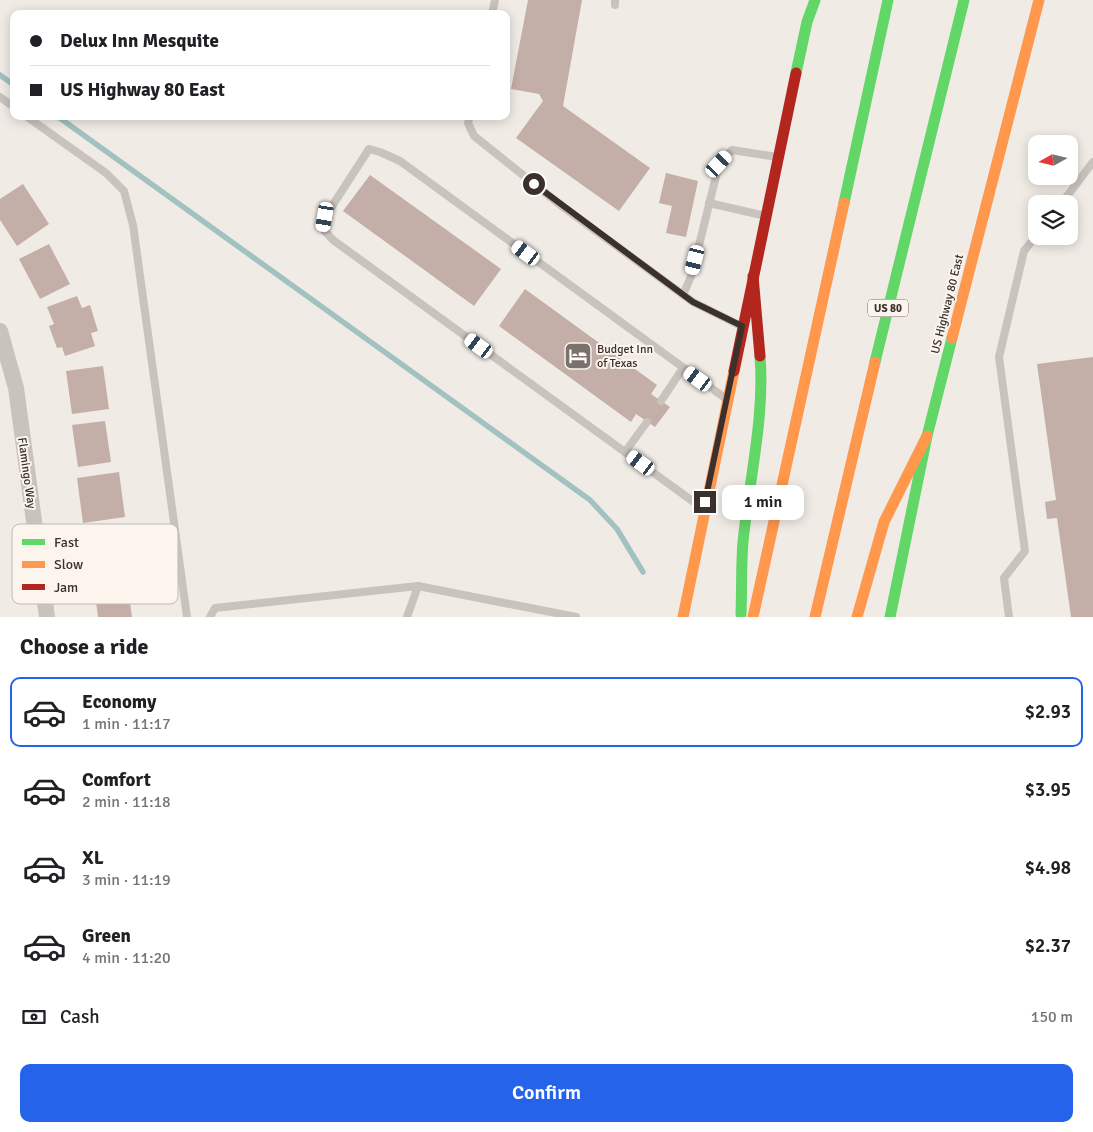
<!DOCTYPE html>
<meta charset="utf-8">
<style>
body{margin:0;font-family:Signika,sans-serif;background:#f2f2f2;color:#202124;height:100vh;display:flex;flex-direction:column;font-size:19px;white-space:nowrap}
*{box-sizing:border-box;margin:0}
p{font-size:16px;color:#757577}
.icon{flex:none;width:28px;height:28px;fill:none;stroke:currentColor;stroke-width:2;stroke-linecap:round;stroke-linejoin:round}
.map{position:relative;height:617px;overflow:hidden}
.drawer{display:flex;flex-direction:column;background:#fff;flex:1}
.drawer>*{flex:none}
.guide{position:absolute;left:10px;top:10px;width:500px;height:110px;border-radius:10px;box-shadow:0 2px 12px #0003;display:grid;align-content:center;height:110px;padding:0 20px;background:#fff}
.needle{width:32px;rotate:262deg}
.controls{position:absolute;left:1028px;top:135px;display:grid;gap:10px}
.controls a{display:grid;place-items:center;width:50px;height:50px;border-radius:10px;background:#fff;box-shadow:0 2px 12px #0003;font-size:25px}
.end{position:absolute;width:22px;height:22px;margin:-11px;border:6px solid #3b302b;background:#fff;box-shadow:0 0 0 2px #fff}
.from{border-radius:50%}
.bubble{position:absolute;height:35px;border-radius:10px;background:#fff;box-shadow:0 2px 12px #0003;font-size:16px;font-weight:600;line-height:35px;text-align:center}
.car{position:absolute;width:15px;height:30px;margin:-15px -8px;border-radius:6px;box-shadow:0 0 4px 1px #0007;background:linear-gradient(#fff 24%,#345 0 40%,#fff 0 76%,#345 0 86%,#fff 0)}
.guide b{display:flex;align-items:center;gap:18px;height:48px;font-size:19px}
.guide b+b{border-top:1px solid #e0e0e0}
.guide i{width:12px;height:12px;background:#202124}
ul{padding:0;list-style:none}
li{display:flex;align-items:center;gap:15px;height:70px;margin:0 10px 8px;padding:0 10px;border:2px solid transparent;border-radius:10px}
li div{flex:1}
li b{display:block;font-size:19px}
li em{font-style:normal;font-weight:600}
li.selected{border-color:#2563eb}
li>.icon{width:45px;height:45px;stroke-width:1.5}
h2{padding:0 20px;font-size:22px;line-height:60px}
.pay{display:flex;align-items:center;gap:12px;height:55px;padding:0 20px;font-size:19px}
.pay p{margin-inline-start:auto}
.button{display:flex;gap:10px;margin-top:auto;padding:10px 20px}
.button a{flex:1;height:58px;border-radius:10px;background:#2563eb;color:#fff;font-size:20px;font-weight:600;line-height:58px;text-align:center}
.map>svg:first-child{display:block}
</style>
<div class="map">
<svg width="1093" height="617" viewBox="0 0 1093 617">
<rect width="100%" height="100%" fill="#f0ebe5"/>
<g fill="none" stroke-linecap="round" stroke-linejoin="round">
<g stroke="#a1c2c1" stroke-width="5.5">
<polyline points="0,75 14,85"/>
<polyline points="57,116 590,500 617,529 643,572"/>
</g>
</g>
<g fill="#c3afa7">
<polygon points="528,0 582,0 563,106 650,168 619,211 516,138 543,101 539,94 511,89"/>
<polygon points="666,173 698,181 686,237 666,233 672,206 659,203"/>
<polygon points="370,175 501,269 474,306 343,211"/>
<polygon points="23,184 49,224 17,246 0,220 0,199"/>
<polygon points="49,244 70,284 40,299 19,259"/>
<polygon points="525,289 657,385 651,394 670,407 655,427 636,414 631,422 499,326"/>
<polygon points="77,296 82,308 90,305 98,331 91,333 95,346 65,356 62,347 57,348 49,326 54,324 47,307"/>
<polygon points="1093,357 1093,617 1071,617 1057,518 1047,519 1045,502 1056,500 1037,364"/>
<polygon points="103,366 109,409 72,414 66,371"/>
<polygon points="105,421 111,462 78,467 72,425"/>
<polygon points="119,472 125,517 83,523 77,478"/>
<polygon points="127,581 132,617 98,617 94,586"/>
</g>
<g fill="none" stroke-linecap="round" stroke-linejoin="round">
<g stroke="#c9c3be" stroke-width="8">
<polyline points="615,5 615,0"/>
<polyline points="492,14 495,0"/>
<polyline points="0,97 14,107"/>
<polyline points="26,116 106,173 124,191 133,225 187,617"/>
<polyline points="470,116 468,123 474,136 563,207 693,302 741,326"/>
<polyline points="709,203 766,216"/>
<polyline points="1061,204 1093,162"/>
<polyline points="683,295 692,274 719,164 732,150 777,157"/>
<polyline points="661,401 683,368"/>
<polyline points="625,452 647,422"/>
<polyline points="702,508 333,240 323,229 325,217 369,149 380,152 400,161 725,398"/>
<polyline points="210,617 215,608 418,586 576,617"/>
<polyline points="407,617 418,586"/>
<polyline points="1009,617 1004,578 1025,551 999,357 1024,251 1036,236"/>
</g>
<polyline stroke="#c9c3be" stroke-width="16" points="0,331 16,388 47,617"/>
<g stroke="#63d668" stroke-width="11">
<polyline points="796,73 807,22 815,0"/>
<polyline points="844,203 888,0"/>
<polyline points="875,362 964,0"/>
<path d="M741,614C742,590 741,565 743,542C749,480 765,417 760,356"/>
<polyline points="890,617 927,436 952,338"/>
</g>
<g stroke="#ff974d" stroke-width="11">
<polyline points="952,338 1039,0"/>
<polyline points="683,617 734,371"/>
<polyline points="753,617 844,203"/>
<polyline points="815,617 875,362"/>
<polyline points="857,617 884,522 927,436"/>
</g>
<g stroke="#b3261e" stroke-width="11">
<polyline points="753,276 760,356"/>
<polyline points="734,371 796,73"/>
</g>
</g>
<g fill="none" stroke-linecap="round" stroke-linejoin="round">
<polyline stroke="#3b302b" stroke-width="6" points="534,184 693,302 742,326 705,502"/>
</g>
<defs>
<g id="hotel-square" transform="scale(1.4375)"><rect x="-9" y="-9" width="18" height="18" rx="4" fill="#7a716c" stroke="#fbf5ee"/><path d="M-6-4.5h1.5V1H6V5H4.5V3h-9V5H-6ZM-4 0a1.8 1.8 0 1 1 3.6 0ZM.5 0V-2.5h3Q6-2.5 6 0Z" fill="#fff"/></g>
</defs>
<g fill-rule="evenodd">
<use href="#hotel-square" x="578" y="356"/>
</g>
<g text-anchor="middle" stroke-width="4" stroke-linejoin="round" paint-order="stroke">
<rect fill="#fbf5ee" stroke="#756b66" stroke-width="1" x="868" y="299.5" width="40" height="17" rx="4"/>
<g font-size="11" font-weight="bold" fill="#3b302b">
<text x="888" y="312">US 80</text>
</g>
<g font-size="12" fill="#3b302b" stroke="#fbf5ee">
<text transform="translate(947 304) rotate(-76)" y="4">US Highway 80 East</text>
<text transform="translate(27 473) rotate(82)" y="4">Flamingo Way</text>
</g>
<g font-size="12" fill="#3b302b" stroke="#fbf5ee" text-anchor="start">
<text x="597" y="353">Budget Inn<tspan x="597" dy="14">of Texas</tspan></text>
</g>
</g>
<rect x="12" y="524" width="166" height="80" rx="8" fill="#fbf5ee" stroke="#c1bab4" stroke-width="1"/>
<rect x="22" y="539" width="23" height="6" fill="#63d668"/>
<rect x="22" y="561" width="23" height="7" fill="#ff974d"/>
<rect x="22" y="584" width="23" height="6" fill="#b3261e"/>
<g font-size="14" fill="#3b302b">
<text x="54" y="547">Fast</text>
<text x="54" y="569">Slow</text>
<text x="54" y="592">Jam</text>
</g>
</svg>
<div class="controls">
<a><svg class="needle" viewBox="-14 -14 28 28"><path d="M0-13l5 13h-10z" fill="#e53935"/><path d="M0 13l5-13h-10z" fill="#757577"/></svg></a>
<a><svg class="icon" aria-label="layers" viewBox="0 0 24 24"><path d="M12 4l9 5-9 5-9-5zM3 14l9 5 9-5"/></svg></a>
</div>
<i class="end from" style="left:534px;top:184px"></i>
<i class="end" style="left:705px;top:502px"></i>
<div class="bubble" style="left:722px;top:485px;width:82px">1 min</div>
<i class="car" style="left:719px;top:164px;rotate:43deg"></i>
<i class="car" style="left:325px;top:217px;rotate:190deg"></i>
<i class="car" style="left:526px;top:253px;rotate:306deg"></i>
<i class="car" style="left:695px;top:260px;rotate:194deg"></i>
<i class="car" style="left:479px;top:346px;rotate:306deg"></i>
<i class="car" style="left:698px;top:379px;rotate:306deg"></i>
<i class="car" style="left:641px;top:463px;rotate:306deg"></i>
<div class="guide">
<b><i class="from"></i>Delux Inn Mesquite</b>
<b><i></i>US Highway 80 East</b>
</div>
</div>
<section class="drawer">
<h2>Choose a ride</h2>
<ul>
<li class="selected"><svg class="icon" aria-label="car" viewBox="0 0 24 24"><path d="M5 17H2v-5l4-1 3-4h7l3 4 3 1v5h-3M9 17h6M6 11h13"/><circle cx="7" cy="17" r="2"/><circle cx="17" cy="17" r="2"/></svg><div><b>Economy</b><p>1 min · 11:17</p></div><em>$2.93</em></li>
<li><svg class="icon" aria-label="car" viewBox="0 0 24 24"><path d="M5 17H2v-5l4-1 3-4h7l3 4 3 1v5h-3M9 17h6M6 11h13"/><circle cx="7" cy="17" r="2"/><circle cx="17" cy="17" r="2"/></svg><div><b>Comfort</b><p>2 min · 11:18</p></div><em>$3.95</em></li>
<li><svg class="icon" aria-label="car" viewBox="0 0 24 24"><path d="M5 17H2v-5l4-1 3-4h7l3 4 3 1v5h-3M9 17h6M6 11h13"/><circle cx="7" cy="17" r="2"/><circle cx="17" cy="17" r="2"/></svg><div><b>XL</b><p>3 min · 11:19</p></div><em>$4.98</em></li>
<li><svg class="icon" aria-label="car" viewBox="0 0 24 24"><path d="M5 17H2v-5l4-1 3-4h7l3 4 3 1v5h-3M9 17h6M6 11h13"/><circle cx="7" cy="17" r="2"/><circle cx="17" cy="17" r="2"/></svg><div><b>Green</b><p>4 min · 11:20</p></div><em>$2.37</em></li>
</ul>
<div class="pay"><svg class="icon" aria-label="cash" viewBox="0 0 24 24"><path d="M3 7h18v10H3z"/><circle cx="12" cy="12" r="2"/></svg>Cash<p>150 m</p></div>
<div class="button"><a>Confirm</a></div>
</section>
